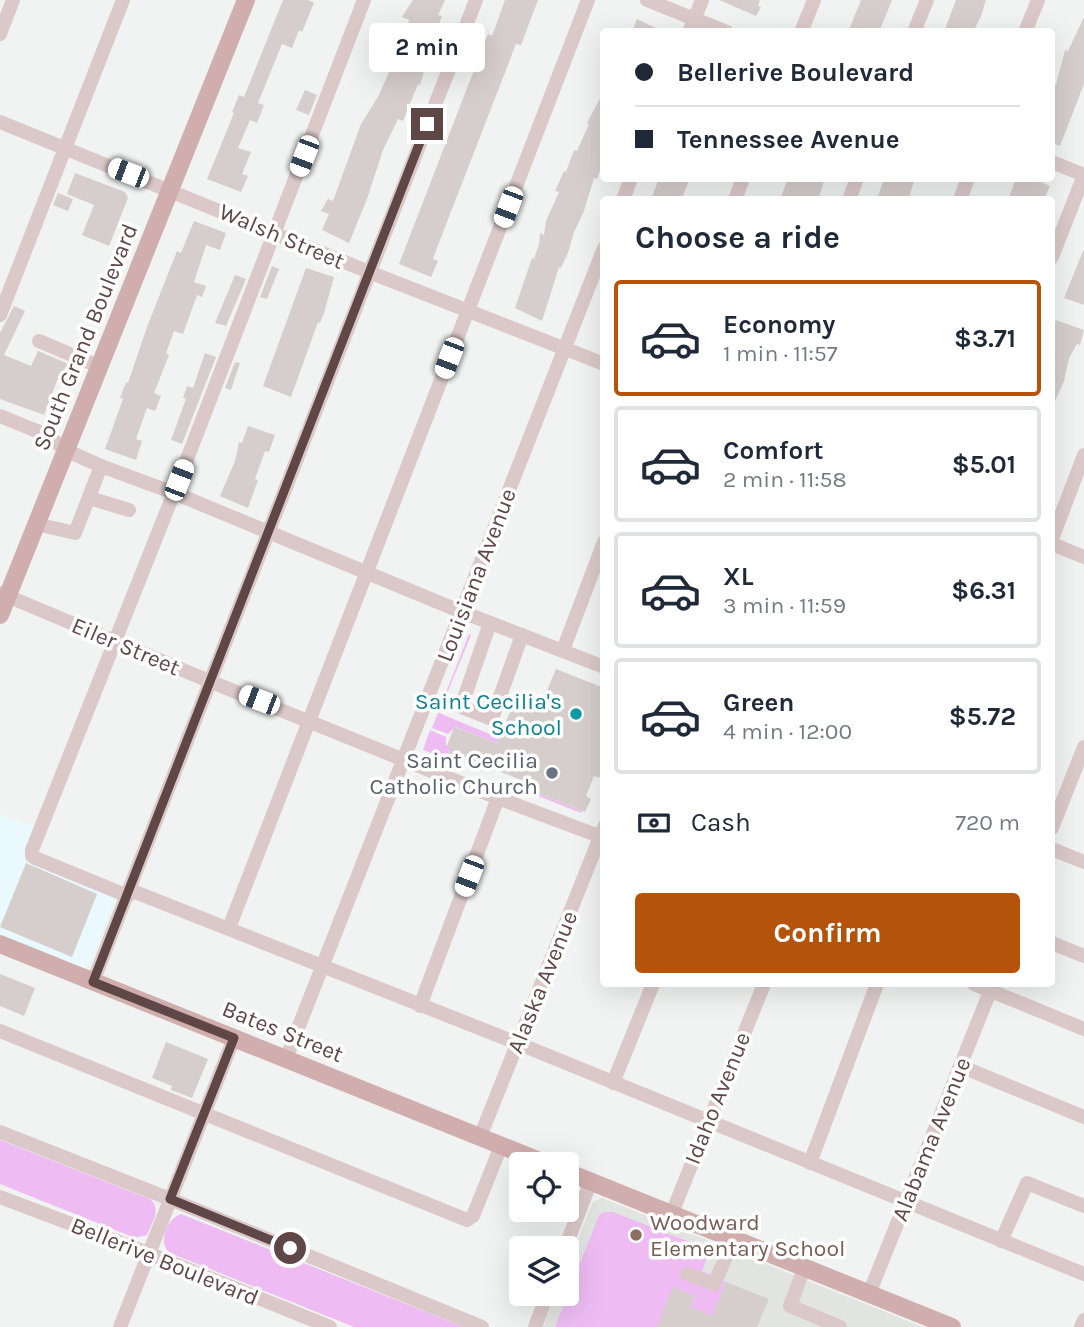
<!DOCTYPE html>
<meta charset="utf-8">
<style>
body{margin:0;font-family:Karla,sans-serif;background:#f2f2f3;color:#1f2937;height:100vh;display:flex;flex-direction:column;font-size:26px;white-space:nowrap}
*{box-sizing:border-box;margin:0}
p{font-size:23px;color:#747a83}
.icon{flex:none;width:38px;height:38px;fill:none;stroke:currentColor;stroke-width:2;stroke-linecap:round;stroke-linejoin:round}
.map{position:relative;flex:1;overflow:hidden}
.details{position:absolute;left:600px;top:196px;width:455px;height:791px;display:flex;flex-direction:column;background:#fff;border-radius:7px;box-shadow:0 7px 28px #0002}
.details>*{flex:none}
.hud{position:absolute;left:600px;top:28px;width:455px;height:154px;border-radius:7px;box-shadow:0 7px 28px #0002;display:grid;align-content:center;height:154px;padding:0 35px;background:#fff}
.controls{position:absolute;left:509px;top:1152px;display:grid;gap:14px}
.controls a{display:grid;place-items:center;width:70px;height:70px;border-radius:7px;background:#fff;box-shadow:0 7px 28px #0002;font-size:35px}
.end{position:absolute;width:32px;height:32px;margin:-16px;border:9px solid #5f4647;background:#fff;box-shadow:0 0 0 4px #fff}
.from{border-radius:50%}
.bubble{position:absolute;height:49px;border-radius:7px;background:#fff;box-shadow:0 7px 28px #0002;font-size:23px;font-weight:700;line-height:49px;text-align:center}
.car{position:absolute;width:21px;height:42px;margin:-21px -10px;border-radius:9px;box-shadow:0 0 5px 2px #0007;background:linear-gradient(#fff 24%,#345 0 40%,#fff 0 76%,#345 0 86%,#fff 0)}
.hud b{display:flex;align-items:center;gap:24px;height:66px;font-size:26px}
.hud b+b{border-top:2px solid #e0e1e3}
.hud i{width:18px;height:18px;background:#1f2937}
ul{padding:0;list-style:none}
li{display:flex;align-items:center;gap:21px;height:116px;margin:0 14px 10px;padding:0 21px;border:4px solid #e0e1e3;border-radius:7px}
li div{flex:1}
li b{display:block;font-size:26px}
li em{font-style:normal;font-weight:700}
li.selected{border-color:#b45309}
li>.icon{width:63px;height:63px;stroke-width:1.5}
h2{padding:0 35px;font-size:32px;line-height:84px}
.pay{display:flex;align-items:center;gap:18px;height:77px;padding:0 35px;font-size:26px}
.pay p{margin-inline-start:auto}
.primary-button{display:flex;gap:14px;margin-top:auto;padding:14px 35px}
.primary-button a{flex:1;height:80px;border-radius:7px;background:#b45309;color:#fff;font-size:28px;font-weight:700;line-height:80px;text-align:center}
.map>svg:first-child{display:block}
</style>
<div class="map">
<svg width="1084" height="1327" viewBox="0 0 1084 1327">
<rect width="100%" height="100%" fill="#f0f3f1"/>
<polygon fill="#e9f9fd" points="0,814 37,829 26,858 117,895 90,962 85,968 78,969 0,936"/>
<polygon fill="#e2e4e2" points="602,1198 923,1327 543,1327 557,1293 567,1293 567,1267 593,1202"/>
<g fill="#eebcf3">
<polygon points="469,634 471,635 439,713 499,738 497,743 455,727 448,734 432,728"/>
<polygon points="430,730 446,737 446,745 451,748 448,754 460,759 458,764 423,750"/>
<polygon points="519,779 521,780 519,786 582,811 581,813 518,788"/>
<path d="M0,1140L150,1199C162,1209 152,1223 147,1235L135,1238L0,1184Z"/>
<polygon points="604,1212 613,1212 710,1250 702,1271 726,1282 712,1316 690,1307 694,1296 657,1327 555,1327 599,1215"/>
<path d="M181,1214L464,1327H354L170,1253C157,1243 167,1218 181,1214Z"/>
</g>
<g fill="#d5cecc">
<polygon points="283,0 308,0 314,3 302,32 299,30 292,48 282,44 258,103 264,105 257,123 250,120 238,148 251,152 242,174 248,176 241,192 207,179 234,113 232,112 239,95 244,97"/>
<polygon points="413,0 445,0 438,15 442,16 421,69 424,71 420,85 418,84 403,121 398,119 383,150 367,199 349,243 322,230 329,214 321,211 328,199 333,201 361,124 379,95 396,56 408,40 404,39 409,20 402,17"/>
<polygon points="505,0 538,0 521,45 516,44 440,240 433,259 438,261 431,277 399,264 488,34 492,36"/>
<polygon points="719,0 760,0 758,6 761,7 756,16"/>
<polygon points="861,0 892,0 879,32 848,32"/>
<polygon points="956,0 986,0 981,16 973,32 944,32"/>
<polygon points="1084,17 1084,84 1060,146 1052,143 1052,84 1056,85 1065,50 1068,51"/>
<polygon points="637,19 664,32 632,32"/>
<polygon points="305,90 317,95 309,115 296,110"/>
<polygon points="604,91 604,159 597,179 594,178 584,211 574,232 568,253 561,268 559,267 542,321 515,308 532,258 534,259 539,244 540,233 544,235 546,221 559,192 555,191 564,171 566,172 574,150 577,151 589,124 587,123"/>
<polygon points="75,173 125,192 128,198 109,246 82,235 94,205 67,194"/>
<polygon points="659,178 690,178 681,200 651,200"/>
<polygon points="788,178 825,178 818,200 780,200"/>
<polygon points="884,178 915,178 908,200 877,200"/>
<polygon points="1016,178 1033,178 1050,186 1044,200 1008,200"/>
<polygon points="58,193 73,199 68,211 53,205"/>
<polygon points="194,221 226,233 220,250 206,245 194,282 206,286 202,297 197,295 183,334 174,331 166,353 169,355 154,393 161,396 155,411 147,408 136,439 142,441 136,460 105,449 123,399 120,398 126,382 128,383 147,327 177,251 181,253"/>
<polygon points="1083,251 1084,251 1084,305 1064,298"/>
<polygon points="272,266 279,269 267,299 260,297"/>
<polygon points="306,268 334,277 324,313 320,323 318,322 291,397 263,386"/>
<polygon points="235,275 246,279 226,326 215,323"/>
<polygon points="14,306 25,311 4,355 31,366 38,351 71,365 66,376 60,373 44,415 0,399 0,333"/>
<polygon points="1056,320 1084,330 1080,345 1077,344 1069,358 1064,381 1052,408 1052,329"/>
<polygon points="205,353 216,357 182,444 171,440 186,399 183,398 187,386 193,388"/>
<polygon points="235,362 240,363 231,390 225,388"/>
<polygon points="248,426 275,435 269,452 265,451 255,479 258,480 248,508 220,496 235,461 239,442 242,443"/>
<polygon points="556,669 604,688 604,766 599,778 594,776 586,796 591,799 585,812 519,786 521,780 461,756 460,759 448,754 451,748 447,746 454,727 497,743 517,695 541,705"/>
<polygon points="26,863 97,894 72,957 0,927"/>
<polygon points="0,974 35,988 24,1016 0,1006"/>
<polygon points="166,1042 208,1059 192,1098 171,1090 172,1086 152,1078"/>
<polygon points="726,1282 769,1299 757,1327 657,1327 673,1287 695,1296 690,1307 712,1316"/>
</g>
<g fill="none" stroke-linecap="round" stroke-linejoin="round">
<g stroke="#dbc9c9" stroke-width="14">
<polyline points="647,0 727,32"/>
<polyline points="689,32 702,0"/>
<polyline points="801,32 814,0"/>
<polyline points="914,32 927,0"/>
<polyline points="1025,32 1038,0"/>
<polyline points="0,34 13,0"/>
<polyline points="0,122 369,272 604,364"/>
<polyline points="1052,162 1084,175"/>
<polyline points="623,200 631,178"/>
<polyline points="735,200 743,178"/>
<polyline points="849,200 857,178"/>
<polyline points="960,200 968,178"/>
<polyline points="1052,257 1084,175"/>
<polyline points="0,315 123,0"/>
<polyline points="39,341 98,366"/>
<polyline points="0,416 49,436 65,450 101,466 174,493 462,612 604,667"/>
<polyline points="89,498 129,510"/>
<polyline points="36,524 75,533 101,466"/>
<polyline points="1052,539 1084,455"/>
<polyline points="1052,544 1084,557"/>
<polyline points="0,593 209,681 498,798 604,838"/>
<polyline points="490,623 461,707 492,719 522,635"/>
<polyline points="563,650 604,542"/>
<polyline points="1052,828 1084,747"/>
<polyline points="1052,849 1084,862"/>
<polyline points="130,890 517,1043 1084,1274"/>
<polyline points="128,896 35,858 32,856 32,850 179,480 364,0"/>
<polyline points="229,928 588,0"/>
<polyline points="1052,943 1084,956"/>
<polyline points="93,982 476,0"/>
<polyline points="974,984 1084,1029"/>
<polyline points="420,1006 498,798"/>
<polyline points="0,1031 467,1220 473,1216 501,1146"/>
<polyline points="286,1059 604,248"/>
<polyline points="960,1066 1084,1117"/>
<polyline points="613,1083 653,984"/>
<polyline points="0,1132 170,1199 482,1327"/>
<polyline points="480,1137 604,827"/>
<polyline points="810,1163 877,984"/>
<polyline points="0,1197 148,1253 330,1327"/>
<polyline points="672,1213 764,984"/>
<polyline points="1001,1241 1027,1183 1084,1206"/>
<polyline points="565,1248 591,1181"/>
<polyline points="804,1268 790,1306 840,1327"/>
<polyline points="687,1274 714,1284 734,1239"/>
<polyline points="869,1294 993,984"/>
<polyline points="120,1327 234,1038"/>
<polyline points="535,1327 548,1293"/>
<polyline points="1081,1327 1084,1320"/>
</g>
<g stroke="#d1aeae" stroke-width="18">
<polyline points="0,615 246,0"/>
<polyline points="0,944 547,1164"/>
<polyline points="567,1172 952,1327"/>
</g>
</g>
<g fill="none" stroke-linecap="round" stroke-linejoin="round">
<polyline stroke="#5f4647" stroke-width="9" points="290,1248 170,1199 234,1038 93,982 427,124"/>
</g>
<circle fill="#0f9aa8" stroke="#fff" stroke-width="2.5" cx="576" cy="714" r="7"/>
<circle fill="#6b7280" stroke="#fff" stroke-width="2.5" cx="552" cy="773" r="7"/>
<circle fill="#8d6e63" stroke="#fff" stroke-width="2.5" cx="636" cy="1235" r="7"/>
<g text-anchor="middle" stroke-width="7" stroke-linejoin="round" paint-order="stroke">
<g font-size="23" fill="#5f4647" stroke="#fff">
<text transform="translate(282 236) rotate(23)" y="8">Walsh Street</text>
<text transform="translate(85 337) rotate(-68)" y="8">South Grand Boulevard</text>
<text transform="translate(476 575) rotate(-69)" y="8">Louisiana Avenue</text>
<text transform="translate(126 646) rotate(23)" y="8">Eiler Street</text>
<text transform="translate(542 982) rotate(-68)" y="8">Alaska Avenue</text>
<text transform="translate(283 1031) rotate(22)" y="8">Bates Street</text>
<text transform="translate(717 1098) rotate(-68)" y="8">Idaho Avenue</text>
<text transform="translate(931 1139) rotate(-68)" y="8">Alabama Avenue</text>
<text transform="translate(165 1261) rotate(22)" y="8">Bellerive Boulevard</text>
</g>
<g font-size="23" fill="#0d838f" stroke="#fff" text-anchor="end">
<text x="562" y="709">Saint Cecilia's<tspan x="562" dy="26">School</tspan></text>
</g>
<g font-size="23" fill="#5b616d" stroke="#fff" text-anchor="end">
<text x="538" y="768">Saint Cecilia<tspan x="538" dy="26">Catholic Church</tspan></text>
</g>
<g font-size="23" fill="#785e54" stroke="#fff" text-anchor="start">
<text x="650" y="1230">Woodward<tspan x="650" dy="26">Elementary School</tspan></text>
</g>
</g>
</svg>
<div class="controls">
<a><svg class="icon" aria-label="locate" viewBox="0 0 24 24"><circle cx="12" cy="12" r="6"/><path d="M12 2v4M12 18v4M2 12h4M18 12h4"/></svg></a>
<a><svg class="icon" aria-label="layers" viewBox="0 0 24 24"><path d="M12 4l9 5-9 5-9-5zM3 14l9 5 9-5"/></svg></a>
</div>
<i class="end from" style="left:290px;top:1248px"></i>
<i class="end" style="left:427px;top:124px"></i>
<div class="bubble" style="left:369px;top:23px;width:116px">2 min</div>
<i class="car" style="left:304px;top:156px;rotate:201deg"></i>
<i class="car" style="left:128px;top:173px;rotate:291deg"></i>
<i class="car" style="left:508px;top:207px;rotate:201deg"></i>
<i class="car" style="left:449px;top:358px;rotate:201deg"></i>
<i class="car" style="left:179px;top:480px;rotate:21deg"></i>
<i class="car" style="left:259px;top:700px;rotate:291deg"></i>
<i class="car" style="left:469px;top:876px;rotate:201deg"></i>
<div class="hud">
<b><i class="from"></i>Bellerive Boulevard</b>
<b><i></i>Tennessee Avenue</b>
</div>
<section class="details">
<h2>Choose a ride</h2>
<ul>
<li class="selected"><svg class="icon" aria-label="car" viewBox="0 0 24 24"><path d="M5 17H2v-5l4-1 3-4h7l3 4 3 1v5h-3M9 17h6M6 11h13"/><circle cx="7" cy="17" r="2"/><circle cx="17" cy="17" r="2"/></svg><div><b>Economy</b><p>1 min · 11:57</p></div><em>$3.71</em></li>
<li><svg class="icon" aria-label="car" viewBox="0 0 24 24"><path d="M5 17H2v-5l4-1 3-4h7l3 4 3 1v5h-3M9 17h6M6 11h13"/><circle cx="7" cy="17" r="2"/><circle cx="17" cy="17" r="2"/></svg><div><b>Comfort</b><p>2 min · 11:58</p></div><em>$5.01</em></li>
<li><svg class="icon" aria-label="car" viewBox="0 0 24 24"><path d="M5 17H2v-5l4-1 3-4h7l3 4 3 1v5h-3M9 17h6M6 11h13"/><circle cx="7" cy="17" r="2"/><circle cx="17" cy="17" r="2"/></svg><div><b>XL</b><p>3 min · 11:59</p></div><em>$6.31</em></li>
<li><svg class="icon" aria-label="car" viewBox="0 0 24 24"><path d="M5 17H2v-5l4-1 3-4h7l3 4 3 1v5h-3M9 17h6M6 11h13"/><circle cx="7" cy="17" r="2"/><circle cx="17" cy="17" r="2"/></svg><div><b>Green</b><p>4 min · 12:00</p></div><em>$5.72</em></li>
</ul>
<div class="pay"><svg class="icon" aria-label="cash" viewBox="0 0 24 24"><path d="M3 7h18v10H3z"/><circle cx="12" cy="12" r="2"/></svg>Cash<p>720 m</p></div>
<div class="primary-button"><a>Confirm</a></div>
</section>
</div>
